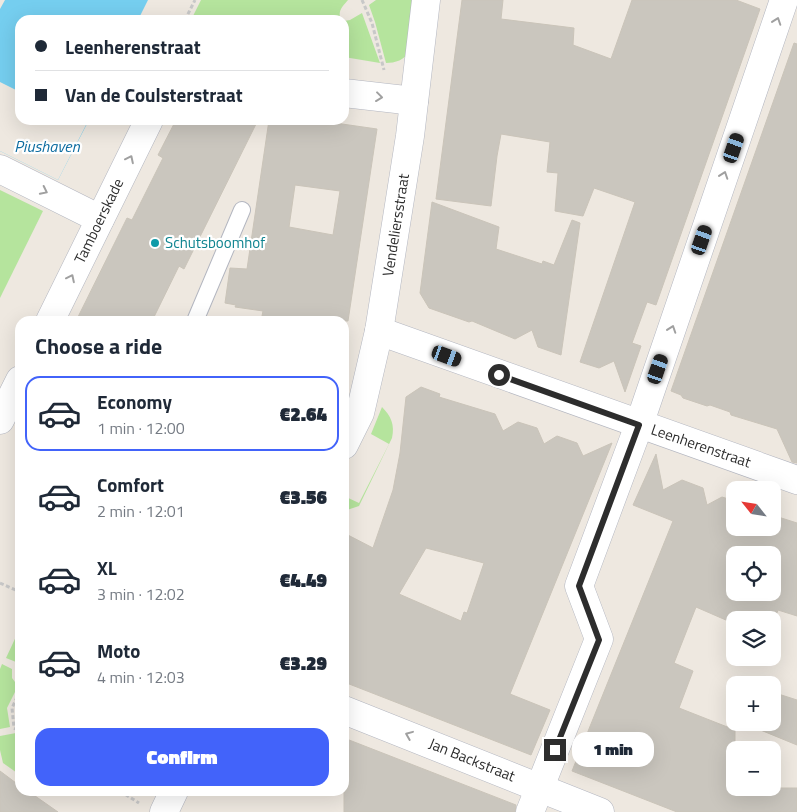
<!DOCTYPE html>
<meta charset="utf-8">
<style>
body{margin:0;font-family:"Titillium Web",sans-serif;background:#f6f6f7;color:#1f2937;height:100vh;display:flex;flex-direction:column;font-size:19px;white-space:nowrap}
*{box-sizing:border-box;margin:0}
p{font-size:16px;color:#747a83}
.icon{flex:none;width:28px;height:28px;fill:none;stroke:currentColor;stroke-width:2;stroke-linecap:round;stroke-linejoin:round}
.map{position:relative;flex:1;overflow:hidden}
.sheet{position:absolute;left:15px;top:316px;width:334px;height:480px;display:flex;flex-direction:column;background:#fff;border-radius:15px;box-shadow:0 5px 20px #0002}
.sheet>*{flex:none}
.banner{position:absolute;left:15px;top:15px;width:334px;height:110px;border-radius:15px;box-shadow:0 5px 20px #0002;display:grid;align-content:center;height:110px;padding:0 20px;background:#fff}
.needle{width:32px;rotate:300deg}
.buttons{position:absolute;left:726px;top:481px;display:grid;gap:10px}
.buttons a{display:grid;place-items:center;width:55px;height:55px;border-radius:10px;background:#fff;box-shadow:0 5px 20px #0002;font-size:25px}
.end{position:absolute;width:22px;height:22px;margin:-11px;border:6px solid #2d2d2d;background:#fff;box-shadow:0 0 0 2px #fff}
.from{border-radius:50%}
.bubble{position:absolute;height:35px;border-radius:15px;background:#fff;box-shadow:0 5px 20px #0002;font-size:16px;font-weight:800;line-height:35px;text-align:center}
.car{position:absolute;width:15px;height:30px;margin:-15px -8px;border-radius:6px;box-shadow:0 0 4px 1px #0007;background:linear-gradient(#222 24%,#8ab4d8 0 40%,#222 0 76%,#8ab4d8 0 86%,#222 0)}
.banner b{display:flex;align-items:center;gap:18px;height:48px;font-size:19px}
.banner b+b{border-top:1px solid #e0e1e3}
.banner i{width:12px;height:12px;background:#1f2937}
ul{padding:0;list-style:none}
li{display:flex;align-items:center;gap:15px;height:75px;margin:0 10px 8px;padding:0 10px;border:2px solid transparent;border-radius:15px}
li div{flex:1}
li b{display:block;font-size:19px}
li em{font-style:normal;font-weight:800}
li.selected{border-color:#4263fa}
li>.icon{width:45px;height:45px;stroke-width:1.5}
h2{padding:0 20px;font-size:22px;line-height:60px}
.action{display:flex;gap:10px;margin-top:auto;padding:10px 20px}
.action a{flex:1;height:58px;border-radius:15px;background:#4263fa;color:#fff;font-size:20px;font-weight:800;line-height:58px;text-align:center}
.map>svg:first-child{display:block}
</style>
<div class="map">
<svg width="797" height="812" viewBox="0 0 797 812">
<rect width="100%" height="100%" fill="#eee8e0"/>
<g fill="#b5e49d">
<path d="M201,0H348C343,6 337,11 341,20H191Z"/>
<path d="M376,0H417C414,14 413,38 409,51C405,60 395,63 386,63L375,22L369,5Z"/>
<polygon points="362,13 380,63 344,57 344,21 350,20"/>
<polygon points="0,190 43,211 0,298"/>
<path d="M382,407C391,416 395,425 392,438L359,506L347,510L344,508V496L359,503L389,444L371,434Z"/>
<polygon points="20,628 20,658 16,662 6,658"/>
<polygon points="2,664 12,669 12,678 18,686 7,708 10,727 0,729 0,669"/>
<polygon points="16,733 20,735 20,775 3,763 0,750 0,736"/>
</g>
<polygon fill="#75ceef" points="5,0 148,0 138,20 20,20 20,120 89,120 58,180 0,151 0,9"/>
<polygon fill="#eee8e0" points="0,82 20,92 20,120 77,120 86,125 58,180 0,151"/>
<g fill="#cac6be" stroke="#cac4b9" fill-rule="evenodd">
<polygon points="462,0 503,0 501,19 574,28 573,45 611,59 632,0 736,0 760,9 656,305 647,302 632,343 641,346 625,392 614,361 599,368 580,362 635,202 594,188 583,216 555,211 558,173 547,172 550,142 501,134 497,156 491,206 436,199"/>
<polygon points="794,43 797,44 797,463 792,462 777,429 731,415 730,412 710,405 707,406 683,398 681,395 671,391"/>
<polygon points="176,120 258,120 184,269 179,266 152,321 76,321 127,218 132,220 163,158 158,155"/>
<path d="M269,120H314L377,129L348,321H261L263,311L235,307L236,305L225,303L230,268L247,269ZM295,185L340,191L333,235L289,227Z"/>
<polygon points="432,202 499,227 496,249 542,264 543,261 554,265 572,220 580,223 561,355 538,347 532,330 515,339 472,321 469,322 429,308 420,293"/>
<path d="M421,387L440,394L439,397L495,414L503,431L518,422L537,428L544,444L557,436L577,443L583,456L612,443L510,694L550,710L531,755L344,682V533L373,548L393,490L400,453L406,397ZM426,548L484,563L467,613L464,612L461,621L399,594Z"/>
<path d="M656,454L663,490L682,480L703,488L707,505L722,497L735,501V528H772V515L797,523V616L778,610L772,626V620H735V624L696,607L674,663L693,671L679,708L735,730V788H797V812H677L572,771L673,521L633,505ZM735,555H772V592H735Z"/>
<polygon points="772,692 797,700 797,745 741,722 772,722"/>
<polygon points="344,738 516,805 515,812 344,812"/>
<polygon points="0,771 20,786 20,791 28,791 58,812 0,812"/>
</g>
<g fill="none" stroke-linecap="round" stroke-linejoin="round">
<g stroke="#b3b6c0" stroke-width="18">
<polyline id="lane" points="195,321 242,210"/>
</g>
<g stroke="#b3b6c0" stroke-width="29">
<g id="street">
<polyline points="344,93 414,101"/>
<polyline points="0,169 100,219"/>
<polyline points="50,321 149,120"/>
<polyline points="379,331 797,480"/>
<polyline points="0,420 20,380"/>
<polyline points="344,445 360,413 379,331 410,136 426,0"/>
<polyline points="344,710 600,812"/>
<polyline points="164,812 174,791"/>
<polyline points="530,812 599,639 579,586 639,425 784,0"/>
</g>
</g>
<g stroke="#c8c8c8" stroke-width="3" stroke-dasharray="4 2.5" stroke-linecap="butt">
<polyline points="362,0 372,23 384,70"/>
<polyline points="185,20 195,0"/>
<polyline points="0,583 20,592"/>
<polyline points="20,691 12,708 14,728 20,731"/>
<polyline points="120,791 139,803"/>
</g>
<use href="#lane" stroke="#fff" stroke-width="16"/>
<use href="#street" stroke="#fff" stroke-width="28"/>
</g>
<defs><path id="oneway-chevron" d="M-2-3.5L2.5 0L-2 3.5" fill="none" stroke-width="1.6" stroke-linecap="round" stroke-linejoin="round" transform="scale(1.25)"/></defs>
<g stroke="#a0a0a0">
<use href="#oneway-chevron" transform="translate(777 21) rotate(-71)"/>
<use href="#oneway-chevron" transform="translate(379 97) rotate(7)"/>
<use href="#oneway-chevron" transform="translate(130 159) rotate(-64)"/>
<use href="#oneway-chevron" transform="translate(724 175) rotate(-71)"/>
<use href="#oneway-chevron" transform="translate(44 191) rotate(26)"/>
<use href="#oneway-chevron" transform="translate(71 278) rotate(-64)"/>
<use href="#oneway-chevron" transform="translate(672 329) rotate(-71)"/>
<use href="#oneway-chevron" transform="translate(409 735) rotate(-158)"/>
</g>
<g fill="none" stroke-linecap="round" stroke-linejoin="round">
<polyline stroke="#2d2d2d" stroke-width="6" points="499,375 639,425 579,586 599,640 555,750"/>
</g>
<circle fill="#0f9aa8" stroke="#fff" stroke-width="2" cx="155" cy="243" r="5"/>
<g text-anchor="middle" stroke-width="4.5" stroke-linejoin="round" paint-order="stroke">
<g font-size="15" fill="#2d2d2d" stroke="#fff">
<text transform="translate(99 221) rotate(-64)" y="5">Tamboerskade</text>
<text transform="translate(396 225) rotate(-81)" y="5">Vendeliersstraat</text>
<text transform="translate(701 446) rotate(19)" y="5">Leenherenstraat</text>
<text transform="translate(472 760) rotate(22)" y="5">Jan Backstraat</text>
</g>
<g font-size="15" fill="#0d838f" stroke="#fff" text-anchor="start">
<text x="165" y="248">Schutsboomhof</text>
</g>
<g font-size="16" font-style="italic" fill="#0e6da1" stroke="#fff">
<text x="47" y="152">Piushaven</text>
</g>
</g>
</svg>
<div class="buttons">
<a><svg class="needle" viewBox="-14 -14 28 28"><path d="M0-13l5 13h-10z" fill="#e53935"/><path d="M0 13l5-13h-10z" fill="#747a83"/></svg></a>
<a><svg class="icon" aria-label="locate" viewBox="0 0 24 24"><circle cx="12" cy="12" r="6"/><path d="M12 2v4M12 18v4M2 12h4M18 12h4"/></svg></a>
<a><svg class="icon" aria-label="layers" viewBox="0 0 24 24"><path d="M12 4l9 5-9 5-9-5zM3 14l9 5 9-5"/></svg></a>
<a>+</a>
<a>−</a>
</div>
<i class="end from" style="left:499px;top:375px"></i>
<i class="end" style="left:555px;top:750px"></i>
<div class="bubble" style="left:572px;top:732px;width:82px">1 min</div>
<i class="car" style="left:734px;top:148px;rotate:19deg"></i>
<i class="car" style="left:702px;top:240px;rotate:19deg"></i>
<i class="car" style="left:447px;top:356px;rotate:110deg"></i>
<i class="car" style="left:658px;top:369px;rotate:19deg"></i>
<div class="banner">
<b><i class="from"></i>Leenherenstraat</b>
<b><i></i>Van de Coulsterstraat</b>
</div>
<section class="sheet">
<h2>Choose a ride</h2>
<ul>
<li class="selected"><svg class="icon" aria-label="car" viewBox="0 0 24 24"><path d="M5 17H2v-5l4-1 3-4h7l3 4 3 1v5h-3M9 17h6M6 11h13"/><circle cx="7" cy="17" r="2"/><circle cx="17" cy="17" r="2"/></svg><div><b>Economy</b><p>1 min · 12:00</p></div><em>€2.64</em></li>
<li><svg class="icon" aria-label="car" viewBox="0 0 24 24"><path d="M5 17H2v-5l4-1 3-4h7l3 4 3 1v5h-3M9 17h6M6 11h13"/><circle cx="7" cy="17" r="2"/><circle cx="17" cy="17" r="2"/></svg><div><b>Comfort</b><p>2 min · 12:01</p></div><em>€3.56</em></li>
<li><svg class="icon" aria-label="car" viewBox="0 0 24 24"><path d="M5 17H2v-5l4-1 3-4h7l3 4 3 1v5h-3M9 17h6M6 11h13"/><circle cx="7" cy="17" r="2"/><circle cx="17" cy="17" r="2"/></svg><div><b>XL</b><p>3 min · 12:02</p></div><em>€4.49</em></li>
<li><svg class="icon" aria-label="car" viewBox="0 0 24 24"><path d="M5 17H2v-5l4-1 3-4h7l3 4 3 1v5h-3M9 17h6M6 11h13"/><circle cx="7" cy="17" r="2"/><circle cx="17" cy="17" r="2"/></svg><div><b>Moto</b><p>4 min · 12:03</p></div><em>€3.29</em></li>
</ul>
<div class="action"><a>Confirm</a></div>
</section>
</div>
